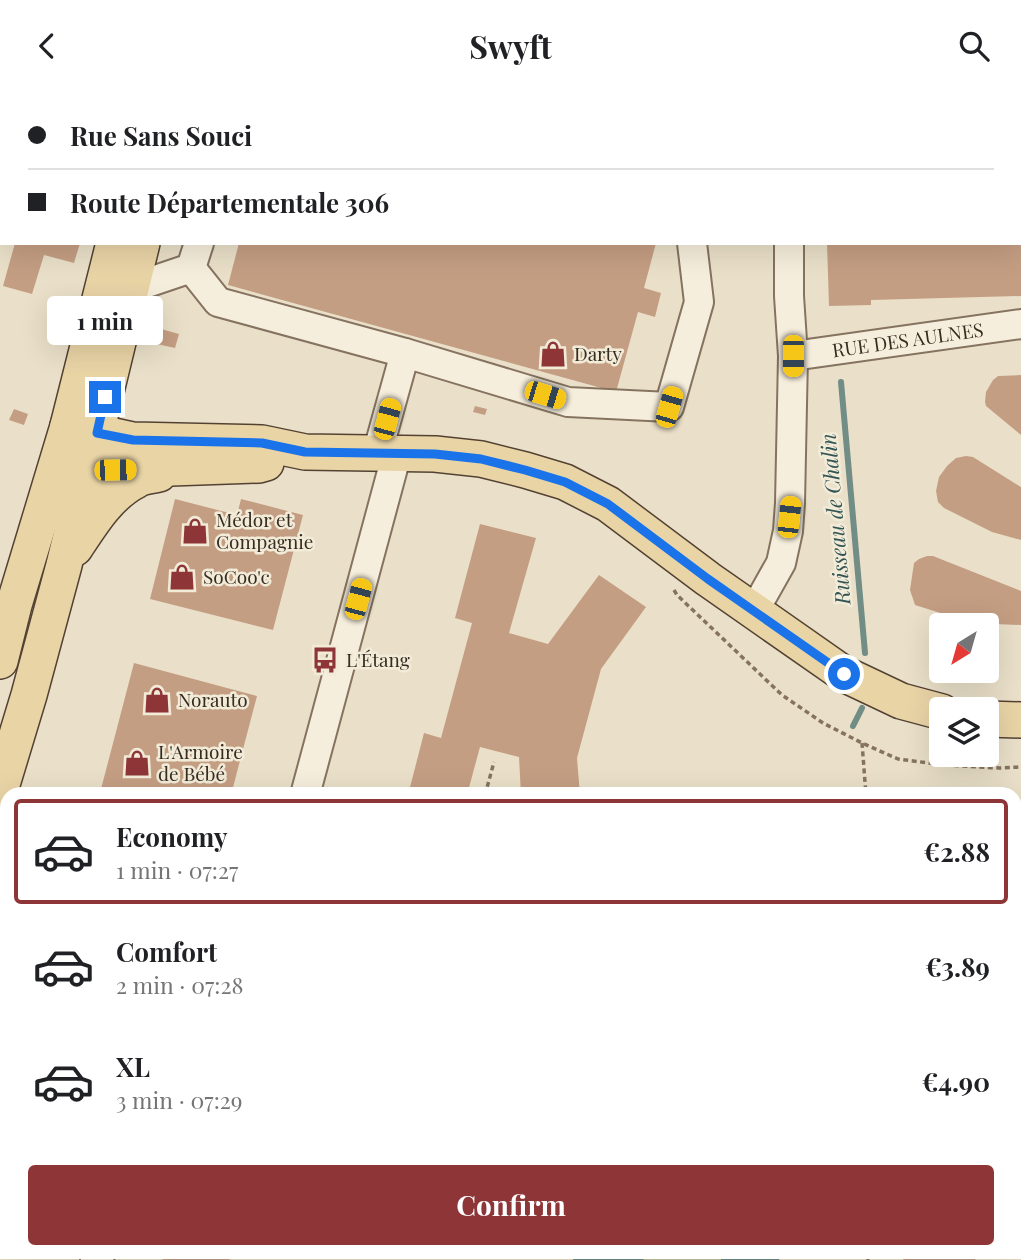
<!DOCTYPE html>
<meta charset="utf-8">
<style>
body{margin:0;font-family:"Playfair Display",serif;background:#f2f2f2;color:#202124;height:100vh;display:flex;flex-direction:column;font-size:26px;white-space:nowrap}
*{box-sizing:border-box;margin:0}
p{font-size:23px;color:#757577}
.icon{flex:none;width:38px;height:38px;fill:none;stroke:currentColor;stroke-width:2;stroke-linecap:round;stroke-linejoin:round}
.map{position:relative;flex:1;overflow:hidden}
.panel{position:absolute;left:0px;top:696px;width:1022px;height:472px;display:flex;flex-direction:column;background:#fff;border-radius:21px 21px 0 0;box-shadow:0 7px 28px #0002}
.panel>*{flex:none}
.banner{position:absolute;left:0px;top:0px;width:1022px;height:154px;box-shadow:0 7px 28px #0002;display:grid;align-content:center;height:154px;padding:0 28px;background:#fff}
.needle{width:46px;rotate:217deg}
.buttons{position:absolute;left:929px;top:522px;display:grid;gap:14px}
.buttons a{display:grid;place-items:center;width:70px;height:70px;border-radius:7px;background:#fff;box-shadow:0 7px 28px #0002;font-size:35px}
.end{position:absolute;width:32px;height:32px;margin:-16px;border:9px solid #1a73e8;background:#fff;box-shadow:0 0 0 4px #fff}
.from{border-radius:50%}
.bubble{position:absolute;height:49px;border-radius:7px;background:#fff;box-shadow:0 7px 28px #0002;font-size:23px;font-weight:700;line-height:49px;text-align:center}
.car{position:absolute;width:21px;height:42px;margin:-21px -10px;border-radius:9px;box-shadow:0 0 5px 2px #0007;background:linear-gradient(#f5c518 24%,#345 0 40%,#f5c518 0 76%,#345 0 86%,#f5c518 0)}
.banner b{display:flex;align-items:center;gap:24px;height:66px;font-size:26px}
.banner b+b{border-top:2px solid #e0e0e0}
.banner i{width:18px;height:18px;background:#202124}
ul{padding:12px 0 0;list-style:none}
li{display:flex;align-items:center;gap:21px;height:105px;margin:0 14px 10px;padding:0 14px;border:4px solid transparent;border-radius:7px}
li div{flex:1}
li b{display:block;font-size:26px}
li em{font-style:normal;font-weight:700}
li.active{border-color:#8e3637}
li>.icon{width:63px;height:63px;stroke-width:1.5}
.action{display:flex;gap:14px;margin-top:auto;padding:14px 28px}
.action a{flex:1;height:80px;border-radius:7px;background:#8e3637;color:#fff;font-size:28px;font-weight:700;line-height:80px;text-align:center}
header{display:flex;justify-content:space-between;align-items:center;height:91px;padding:0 28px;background:#fff;font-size:32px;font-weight:700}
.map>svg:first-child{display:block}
</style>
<header><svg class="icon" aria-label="back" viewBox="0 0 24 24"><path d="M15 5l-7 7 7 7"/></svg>Swyft<svg class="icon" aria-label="search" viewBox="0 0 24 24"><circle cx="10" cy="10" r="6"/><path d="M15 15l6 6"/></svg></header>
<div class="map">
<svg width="1021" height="1169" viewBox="0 0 1021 1169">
<rect width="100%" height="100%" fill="#eae0c9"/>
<polygon fill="#c3c79e" points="647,1162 724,1162 722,1169 642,1169"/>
<g fill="#a9bfb9" stroke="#718d86" stroke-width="2">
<polygon points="578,1162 647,1162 642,1169 574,1169"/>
<polygon points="724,1162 780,1162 778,1169 722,1169"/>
</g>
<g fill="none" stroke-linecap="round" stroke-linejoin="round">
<g stroke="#718d86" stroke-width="6">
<polyline points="942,2 942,0"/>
<polyline points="841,291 865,562"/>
<polyline points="853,635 862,617"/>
</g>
</g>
<g fill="#c49e83">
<polygon points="15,152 80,152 74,172 44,164 32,203 3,195"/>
<polygon points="239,152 656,152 644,197 661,202 655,226 638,221 616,301 228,194"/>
<polygon points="827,152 1021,152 1021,205 871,209 871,214 829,215"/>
<polygon points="161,238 179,243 175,257 157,253"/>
<polygon points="1021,284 1021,344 986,315 985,311 986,301 993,289 998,285"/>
<polygon points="475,315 487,318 485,324 473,321"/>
<polygon points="14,318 28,323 24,334 9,329"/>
<polygon points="966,365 973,366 1021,396 1021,449 992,441 944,417 938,411 936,400 939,386 947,375 956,367"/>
<polygon points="175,408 237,424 241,408 303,424 273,539 150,508"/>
<polygon points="480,433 536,447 509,542 548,553 599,484 646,516 601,578 577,667 580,704 521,704 519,666 480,656 467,704 408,704 424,642 441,647 472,532 455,527"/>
<polygon points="927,465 933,465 1021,500 1021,534 972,532 915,514 910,499 914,472 919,468"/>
<polygon points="134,572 257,605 231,704 122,704 101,698"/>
<polygon points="1015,1005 1021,1010 1021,1081 1015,1076"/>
<polygon points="0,1055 7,1057 7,1120 5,1119 1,1136"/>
<polygon points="173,1162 213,1162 231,1169 161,1169 172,1165"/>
<polygon points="895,1162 981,1162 975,1169 904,1169"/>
</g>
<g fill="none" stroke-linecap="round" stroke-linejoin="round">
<g stroke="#857360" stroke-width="32">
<g id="minor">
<polyline points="790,2 790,0"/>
<polyline points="0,121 2,119"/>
<polyline points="191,177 218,211 405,262 568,311 669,316 699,211 692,152"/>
<polyline points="132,197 191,177 199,152"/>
<path id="s1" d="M793,265L1021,233"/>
<polyline points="377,363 405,262"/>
<polyline points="754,520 781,472 788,440 790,412 793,265 789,205 789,152"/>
<polyline points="305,704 397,362"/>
<polyline points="95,1169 101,1162"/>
</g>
</g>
<g stroke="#534233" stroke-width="38">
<g id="major">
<polyline points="151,2 151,0"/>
<polyline points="176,2 177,0"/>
<polyline points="68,335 133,349 262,352 305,361 435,363 481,368 525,379 565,391 608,413 708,488 844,583 901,610 942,621"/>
<polyline points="69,365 115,379 259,374 266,372"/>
<path d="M75,457C92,431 109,403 137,389C143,385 152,385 159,383"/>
<polyline points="0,570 14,514 68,335 114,152"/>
<polyline points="987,628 1021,629"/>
<polyline points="0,700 29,604 64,474 142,152"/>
</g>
</g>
<g stroke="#857360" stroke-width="3.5" stroke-dasharray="5 3.5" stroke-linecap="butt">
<polyline points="674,499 677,504 782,604 823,632 862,652 898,668 944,674 999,677 1021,676"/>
<polyline points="862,652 866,704"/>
<polyline points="485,704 494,671"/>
<polyline points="1015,893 1021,889"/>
<polyline points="867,1169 872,1162"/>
</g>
<use href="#minor" stroke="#f6eedc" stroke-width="28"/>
<use href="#major" stroke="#e9d4a6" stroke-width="35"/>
</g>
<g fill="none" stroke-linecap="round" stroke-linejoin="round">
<polyline stroke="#1a73e8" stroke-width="9" points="105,306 97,342 133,349 262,352 305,361 435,363 481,368 525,379 565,391 608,413 708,488 844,583"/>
</g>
<defs>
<g id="shop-bare" transform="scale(2.1)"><path d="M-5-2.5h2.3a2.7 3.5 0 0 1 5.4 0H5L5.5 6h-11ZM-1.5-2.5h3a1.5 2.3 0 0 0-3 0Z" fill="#8e3637" stroke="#f2ebd8" stroke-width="2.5" paint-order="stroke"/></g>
<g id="bus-bare" transform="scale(2.1)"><path d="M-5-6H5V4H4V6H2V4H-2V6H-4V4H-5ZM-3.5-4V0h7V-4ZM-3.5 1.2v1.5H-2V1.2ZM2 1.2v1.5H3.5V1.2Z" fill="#8e3637" stroke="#f2ebd8" stroke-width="2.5" paint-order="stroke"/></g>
</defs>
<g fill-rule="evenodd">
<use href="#shop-bare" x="553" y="263"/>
<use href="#shop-bare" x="195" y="440"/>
<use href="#shop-bare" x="182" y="486"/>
<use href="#bus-bare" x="325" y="569"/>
<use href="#shop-bare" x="157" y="609"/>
<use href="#shop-bare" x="137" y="672"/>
</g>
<g text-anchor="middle" stroke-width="5" stroke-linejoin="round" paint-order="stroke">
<g font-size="19" fill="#372c22" stroke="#f2ebd8">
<text dy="7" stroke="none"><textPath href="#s1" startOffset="116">RUE DES AULNES</textPath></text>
</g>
<g font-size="19" fill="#372c22" stroke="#f2ebd8" text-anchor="start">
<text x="574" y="270">Darty</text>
<text x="216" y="436">Médor et<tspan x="216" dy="22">Compagnie</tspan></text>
<text x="203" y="493">SoCoo'c</text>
<text x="346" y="576">L'Étang</text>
<text x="178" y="616">Norauto</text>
<text x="158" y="668">L'Armoire<tspan x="158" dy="22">de Bébé</tspan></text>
</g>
<g font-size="21" font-style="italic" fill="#325553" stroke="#f2ebd8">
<text transform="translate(836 428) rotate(-95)" y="7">Ruisseau de Chalin</text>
</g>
</g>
</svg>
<div class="buttons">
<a><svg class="needle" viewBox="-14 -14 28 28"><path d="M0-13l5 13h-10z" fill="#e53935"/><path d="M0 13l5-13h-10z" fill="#757577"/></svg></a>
<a><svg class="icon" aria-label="layers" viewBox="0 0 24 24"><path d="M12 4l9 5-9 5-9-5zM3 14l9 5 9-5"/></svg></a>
</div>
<i class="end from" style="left:844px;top:583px"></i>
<i class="end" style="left:105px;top:306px"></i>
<div class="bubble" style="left:47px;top:205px;width:116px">1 min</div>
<i class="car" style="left:793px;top:265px;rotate:180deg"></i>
<i class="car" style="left:545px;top:304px;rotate:107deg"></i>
<i class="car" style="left:669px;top:316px;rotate:16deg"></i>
<i class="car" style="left:387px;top:328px;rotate:15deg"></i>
<i class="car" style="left:115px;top:379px;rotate:89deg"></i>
<i class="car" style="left:789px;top:426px;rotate:6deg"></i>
<i class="car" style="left:358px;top:508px;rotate:15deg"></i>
<div class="banner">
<b><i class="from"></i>Rue Sans Souci</b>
<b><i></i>Route Départementale 306</b>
</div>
<section class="panel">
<ul>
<li class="active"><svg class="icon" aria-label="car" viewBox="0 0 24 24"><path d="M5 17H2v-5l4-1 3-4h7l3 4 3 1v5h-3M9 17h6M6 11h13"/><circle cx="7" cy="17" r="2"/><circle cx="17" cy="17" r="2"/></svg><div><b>Economy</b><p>1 min · 07:27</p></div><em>€2.88</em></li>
<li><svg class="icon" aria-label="car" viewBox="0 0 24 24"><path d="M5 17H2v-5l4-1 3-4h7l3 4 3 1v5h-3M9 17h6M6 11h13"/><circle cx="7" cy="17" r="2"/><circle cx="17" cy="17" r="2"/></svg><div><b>Comfort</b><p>2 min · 07:28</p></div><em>€3.89</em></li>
<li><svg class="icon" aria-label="car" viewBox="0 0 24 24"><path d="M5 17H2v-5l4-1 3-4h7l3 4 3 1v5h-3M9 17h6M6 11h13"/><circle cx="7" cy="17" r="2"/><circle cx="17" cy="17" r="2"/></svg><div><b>XL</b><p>3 min · 07:29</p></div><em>€4.90</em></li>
</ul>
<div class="action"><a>Confirm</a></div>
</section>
</div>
